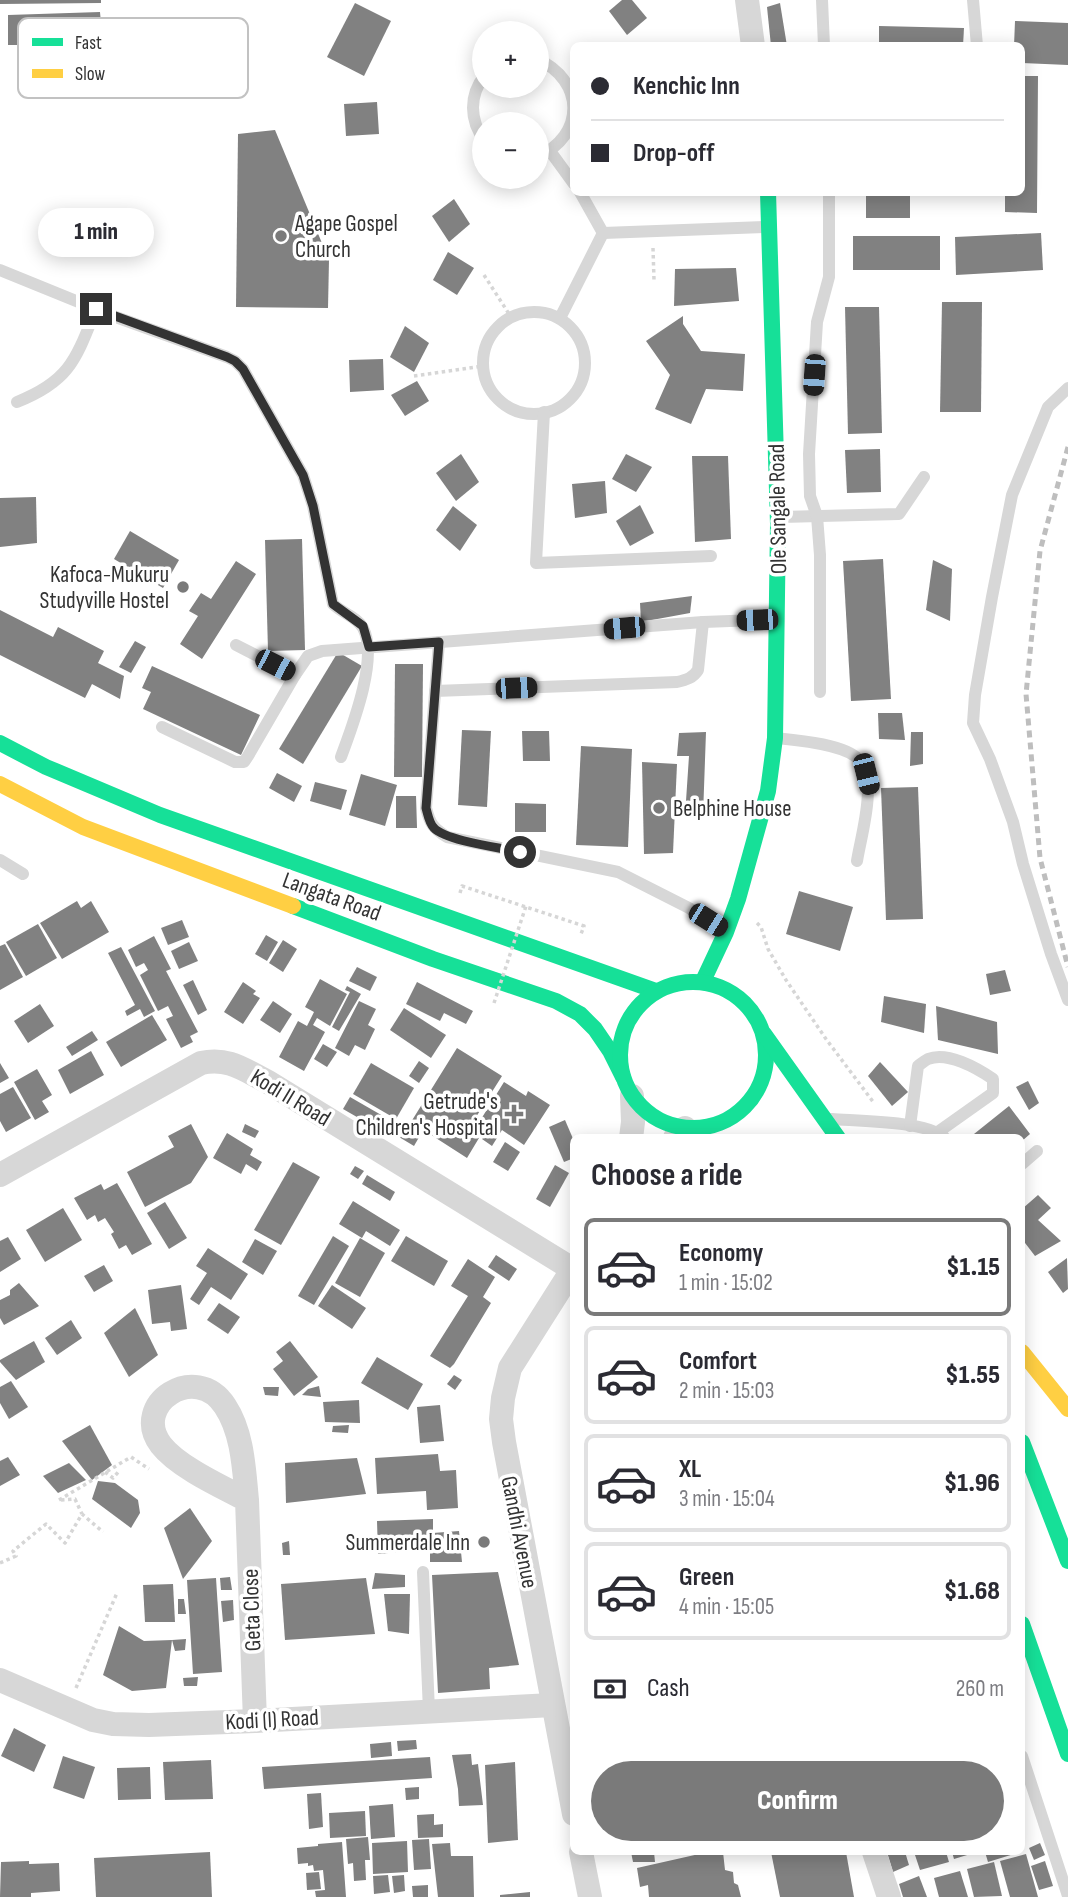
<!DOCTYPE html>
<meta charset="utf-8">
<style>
body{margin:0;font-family:"Sofia Sans Condensed",sans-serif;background:#f7f7f7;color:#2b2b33;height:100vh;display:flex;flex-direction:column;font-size:26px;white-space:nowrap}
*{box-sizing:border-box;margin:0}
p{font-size:23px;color:#7c7c81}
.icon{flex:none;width:38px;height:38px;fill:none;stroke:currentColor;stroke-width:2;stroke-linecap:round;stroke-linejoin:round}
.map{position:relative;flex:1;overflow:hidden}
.panel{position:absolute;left:570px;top:1134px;width:455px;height:721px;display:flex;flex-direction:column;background:#fff;border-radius:10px;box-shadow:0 4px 18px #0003}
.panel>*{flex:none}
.top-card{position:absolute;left:570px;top:42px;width:455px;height:154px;border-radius:10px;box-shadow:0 4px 18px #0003;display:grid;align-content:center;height:154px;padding:0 21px;background:#fff}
.controls{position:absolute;left:472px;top:21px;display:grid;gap:14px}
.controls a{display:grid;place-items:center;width:77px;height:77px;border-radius:50%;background:#fff;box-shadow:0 4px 18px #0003;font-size:35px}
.end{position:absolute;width:32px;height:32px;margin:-16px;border:9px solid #333;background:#fff;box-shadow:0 0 0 4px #fff}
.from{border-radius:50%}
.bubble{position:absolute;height:49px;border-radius:24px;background:#fff;box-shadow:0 4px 18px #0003;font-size:23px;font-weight:800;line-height:49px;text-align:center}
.car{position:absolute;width:21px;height:42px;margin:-21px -10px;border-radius:9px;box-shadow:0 0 5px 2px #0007;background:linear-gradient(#222 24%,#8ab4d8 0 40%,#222 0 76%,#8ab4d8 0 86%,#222 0)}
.top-card b{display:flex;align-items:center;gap:24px;height:66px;font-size:26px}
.top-card b+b{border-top:2px solid #e1e1e2}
.top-card i{width:18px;height:18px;background:#2b2b33}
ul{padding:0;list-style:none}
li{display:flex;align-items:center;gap:21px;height:98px;margin:0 14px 10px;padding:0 7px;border:4px solid #e1e1e2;border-radius:10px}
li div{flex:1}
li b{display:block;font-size:26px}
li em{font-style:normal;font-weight:800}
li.on{border-color:#7a7a7a}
li>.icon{width:63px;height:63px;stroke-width:1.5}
h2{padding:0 21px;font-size:32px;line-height:84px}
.pay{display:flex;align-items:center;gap:18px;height:77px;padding:0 21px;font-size:26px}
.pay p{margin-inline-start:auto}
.primary-button{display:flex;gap:14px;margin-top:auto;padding:14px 21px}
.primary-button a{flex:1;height:80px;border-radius:42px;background:#7a7a7a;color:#fff;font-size:28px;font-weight:800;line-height:80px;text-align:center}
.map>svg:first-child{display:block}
</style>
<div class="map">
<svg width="1068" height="1897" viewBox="0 0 1068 1897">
<rect width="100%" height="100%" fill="#fff"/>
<g fill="#818181">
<polygon points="0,0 101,0 101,3 0,4"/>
<polygon points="622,0 632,0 647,18 627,35 609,11"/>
<polygon points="355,3 391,21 364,76 327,57"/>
<polygon points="780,3 787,46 771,46 767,7"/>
<polygon points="100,12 103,45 8,45 8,15"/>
<polygon points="1015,21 1068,23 1068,65 1022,63 1022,46 1014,46"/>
<polygon points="879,26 964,28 963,46 879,46"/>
<polygon points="1022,76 1038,76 1037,213 1005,212 1005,192 1022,192"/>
<polygon points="377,102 379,134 346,136 344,104"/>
<polygon points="275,130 329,260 328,308 236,307 238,134"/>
<rect x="866" y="192" width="44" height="26"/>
<polygon points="454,199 470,224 449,242 432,216"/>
<polygon points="1041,233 1043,270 956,275 955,237"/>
<rect x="853" y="236" width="87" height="34"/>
<polygon points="448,252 474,268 457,295 433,280"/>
<polygon points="736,268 739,301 674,306 675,269"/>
<polygon points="942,302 982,302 981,412 940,412"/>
<polygon points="845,307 879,307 882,433 848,434"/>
<polygon points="683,316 683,324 701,351 745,354 743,391 706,389 691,424 655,409 670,375 646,341"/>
<polygon points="405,326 429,343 414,372 390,357"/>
<polygon points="383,359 384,390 350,392 349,360"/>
<polygon points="417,381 429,401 405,416 391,395"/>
<polygon points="880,449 881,492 847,493 845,450"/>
<polygon points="461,454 479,482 456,501 436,473"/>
<polygon points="626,454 652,467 636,492 612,479"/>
<polygon points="692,456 728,456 731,539 695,542"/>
<polygon points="605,481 607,513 575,518 572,484"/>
<polygon points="36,497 37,543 0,547 0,498"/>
<polygon points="640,505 654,533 630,546 616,521"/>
<polygon points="453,506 477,525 460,551 436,530"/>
<polygon points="130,531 179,560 163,588 114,559"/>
<polygon points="302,539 305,650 268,651 265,540"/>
<polygon points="883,559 891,699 851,701 843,561"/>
<polygon points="933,560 952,569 950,621 926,610"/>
<polygon points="236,561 256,574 202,659 180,644 198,616 189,611 201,593 211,599"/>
<polygon points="692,596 690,613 641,622 640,603"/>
<polygon points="0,610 53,637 58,627 104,651 98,663 124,676 120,699 92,684 85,698 0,655"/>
<polygon points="135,641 146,647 131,673 119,667"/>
<polygon points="338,652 362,666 303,764 279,749"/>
<polygon points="395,664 423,664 422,777 394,777"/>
<polygon points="152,666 260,715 241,755 143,709 151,692 142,688"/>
<polygon points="878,713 902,713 905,740 879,739"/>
<polygon points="462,730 491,731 487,807 458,805"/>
<polygon points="522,731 549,731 550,761 523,761"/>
<polygon points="706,732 703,816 685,816 689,756 677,756 679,733"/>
<polygon points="911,732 923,732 923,764 910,766"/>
<polygon points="581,746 632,749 628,847 576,845"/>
<polygon points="642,762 677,764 673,853 644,854"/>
<polygon points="277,773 302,786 294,802 269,788"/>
<polygon points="361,774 397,785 385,826 349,815"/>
<polygon points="315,782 347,790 341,810 310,801"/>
<polygon points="918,787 923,919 886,920 881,788"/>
<polygon points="396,796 416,796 417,828 396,828"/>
<polygon points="515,803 546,804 546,832 515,832"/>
<polygon points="799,891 853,907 840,951 786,934"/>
<polygon points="77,901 81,908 91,901 109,932 62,959 40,923"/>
<polygon points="182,920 189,937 168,945 161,928"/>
<polygon points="38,924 57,958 26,976 6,942"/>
<polygon points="266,935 278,942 267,961 255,954"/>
<polygon points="154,936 171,969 166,971 198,1032 190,1036 193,1042 181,1048 166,1019 173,1016 168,1006 158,1011 140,975 148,970 144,963 136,967 128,950"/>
<polygon points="283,940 297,949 283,972 269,963"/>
<polygon points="189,942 198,961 179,969 171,951"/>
<polygon points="5,944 23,977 0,990 0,946"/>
<polygon points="121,947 155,1011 144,1017 140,1009 127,1016 125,1011 135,1005 108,953"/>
<polygon points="357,967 377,977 370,991 349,981"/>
<polygon points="1005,970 1011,991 990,995 986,974"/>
<polygon points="320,979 347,994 330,1026 317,1018 313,1025 325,1032 304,1071 279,1057 298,1021 307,1026 314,1012 305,1007"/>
<polygon points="193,980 207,1010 198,1015 183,985"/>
<polygon points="243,982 256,991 253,994 260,998 243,1024 224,1012"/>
<polygon points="417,982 473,1011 466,1024 444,1013 440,1021 406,1004"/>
<polygon points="347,986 361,994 339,1031 332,1027 350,992 345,990"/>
<polygon points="884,996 926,1004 924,1033 881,1022"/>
<polygon points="273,1001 292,1014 280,1033 260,1020"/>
<polygon points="359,1001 376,1009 368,1025 375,1029 365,1050 355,1045 349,1056 335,1048"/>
<polygon points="40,1004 54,1026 28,1043 14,1021"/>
<polygon points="936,1006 997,1022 998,1054 938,1040"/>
<polygon points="404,1008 446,1035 431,1058 390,1030"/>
<polygon points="152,1015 167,1040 121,1067 106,1042"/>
<polygon points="92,1031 98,1040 72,1056 66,1047"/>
<polygon points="323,1044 337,1052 327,1067 314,1059"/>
<polygon points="457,1048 502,1076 471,1125 482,1133 467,1158 411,1122"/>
<polygon points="91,1051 104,1075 70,1094 58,1070"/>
<polygon points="419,1061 429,1068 419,1083 409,1076"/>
<polygon points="880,1062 908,1092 892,1106 868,1076"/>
<polygon points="0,1063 9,1078 0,1083"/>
<polygon points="371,1063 414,1088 396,1119 353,1094"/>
<polygon points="37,1069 52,1095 42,1101 49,1112 35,1120 14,1082"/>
<polygon points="1028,1081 1039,1103 1029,1110 1016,1087"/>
<polygon points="504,1082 526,1096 528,1091 550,1105 524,1145 502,1130 492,1146 482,1139 487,1130 478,1124"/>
<polygon points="13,1087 31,1118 6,1132 0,1121 0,1094"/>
<polygon points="350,1097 383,1116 376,1128 343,1109"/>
<polygon points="1009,1106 1030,1134 1022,1141 1022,1138 969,1138"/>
<polygon points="565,1120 574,1141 574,1158 564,1162 549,1127"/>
<polygon points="408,1123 422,1132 414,1146 399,1137"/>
<polygon points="191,1124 208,1157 191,1183 145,1207 127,1172 174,1147 168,1136"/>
<polygon points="245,1124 259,1131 255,1138 242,1132"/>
<polygon points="227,1133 253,1149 250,1155 262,1162 257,1171 246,1164 241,1174 213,1158"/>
<polygon points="505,1142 520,1152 508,1171 493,1162"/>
<polygon points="293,1162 320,1177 281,1245 254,1230"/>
<polygon points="555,1165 569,1173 550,1207 536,1199"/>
<polygon points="355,1166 364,1171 358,1179 350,1174"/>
<polygon points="367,1175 395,1192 390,1201 362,1184"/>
<polygon points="117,1183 152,1244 132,1255 126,1245 119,1249 111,1234 114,1232 105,1218 98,1222 95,1215 87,1220 74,1198 101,1184 104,1190"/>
<polygon points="1038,1195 1051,1208 1038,1220 1061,1241 1035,1256 1022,1239 1022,1209"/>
<polygon points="353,1201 400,1230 390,1246 366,1231 362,1238 339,1224"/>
<polygon points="165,1202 187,1238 169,1249 147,1213"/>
<polygon points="63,1208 82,1240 45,1262 26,1230"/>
<polygon points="333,1236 349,1246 314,1305 298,1296"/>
<polygon points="406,1236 448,1261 434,1286 391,1261"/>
<polygon points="8,1237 21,1259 0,1272 0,1241"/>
<polygon points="360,1238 385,1253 360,1297 335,1283"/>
<polygon points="255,1239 277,1251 263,1275 242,1262"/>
<polygon points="208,1248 248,1274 231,1300 211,1287 199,1305 190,1299 207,1273 196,1266"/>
<polygon points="496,1255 517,1269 509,1281 488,1267"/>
<polygon points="1067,1258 1068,1289 1063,1293 1048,1272"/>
<polygon points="468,1259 495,1277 483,1297 491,1303 454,1364 450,1368 430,1356 468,1296 451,1286"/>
<polygon points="104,1265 113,1281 94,1292 84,1276"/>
<polygon points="19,1283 39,1306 4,1325 0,1318 0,1300 10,1295 10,1290"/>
<polygon points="181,1285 187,1329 171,1331 170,1322 152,1324 148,1290"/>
<polygon points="332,1285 366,1308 352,1329 318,1306"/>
<polygon points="219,1303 240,1317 228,1334 207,1320"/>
<polygon points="135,1308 158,1355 129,1377 104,1333"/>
<polygon points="71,1320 82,1338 57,1355 45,1338"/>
<polygon points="34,1341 45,1362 16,1380 0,1362 0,1360"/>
<polygon points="290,1341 318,1377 294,1396 273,1369 283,1361 276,1352"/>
<polygon points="377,1357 423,1384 408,1410 361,1383"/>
<polygon points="454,1375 462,1380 455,1390 447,1384"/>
<polygon points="11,1381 28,1407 9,1419 0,1403 0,1387"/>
<polygon points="319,1386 321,1397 302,1395 308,1389"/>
<polygon points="263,1387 279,1387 278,1396 265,1395"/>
<polygon points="359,1400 360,1423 325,1422 323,1402"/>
<polygon points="440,1405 444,1441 420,1443 417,1407"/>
<polygon points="90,1425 112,1465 92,1480 62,1441"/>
<polygon points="349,1425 348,1433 332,1432 333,1426"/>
<polygon points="438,1454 440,1471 456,1470 458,1508 427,1510 426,1491 377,1494 375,1458"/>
<polygon points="8,1457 20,1475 0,1486 0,1461"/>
<polygon points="357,1458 366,1494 286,1503 285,1463"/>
<polygon points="69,1463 86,1480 58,1493 43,1476"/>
<polygon points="98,1481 115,1483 138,1500 140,1513 131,1528 92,1499"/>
<polygon points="190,1508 212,1541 183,1579 164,1528"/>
<polygon points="433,1519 433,1533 459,1531 462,1562 430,1562 430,1549 378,1554 377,1521"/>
<polygon points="289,1541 290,1555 283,1555 282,1543"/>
<polygon points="498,1572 519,1665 489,1668 490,1689 438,1693 432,1575"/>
<polygon points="375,1573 405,1575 405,1587 372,1589"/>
<polygon points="230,1577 232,1590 221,1590 220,1578"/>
<polygon points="216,1578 222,1672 193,1674 187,1580"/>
<polygon points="366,1578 375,1634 285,1640 281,1584"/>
<polygon points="173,1584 175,1622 145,1622 143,1585"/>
<polygon points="384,1594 410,1594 409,1634 388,1631"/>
<polygon points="178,1599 184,1599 186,1614 178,1614"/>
<polygon points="233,1600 234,1620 223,1622 221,1601"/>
<polygon points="119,1626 144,1641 172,1640 166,1688 132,1691 103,1675"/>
<polygon points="186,1639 185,1650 175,1651 172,1640"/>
<polygon points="198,1677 197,1686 184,1686 183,1678"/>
<polygon points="14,1728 46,1745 34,1772 1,1756"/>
<polygon points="416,1740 417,1749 398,1751 397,1741"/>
<polygon points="391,1742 392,1756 371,1758 370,1744"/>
<polygon points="471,1754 472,1765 478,1764 483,1805 459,1806 458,1789 452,1755"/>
<polygon points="63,1756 95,1767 84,1799 53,1788"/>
<polygon points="430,1757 432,1778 264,1789 262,1767"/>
<polygon points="211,1760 213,1799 165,1800 163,1762"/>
<polygon points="515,1762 518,1840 488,1843 485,1765"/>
<polygon points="150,1767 151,1799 118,1800 117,1768"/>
<polygon points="419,1787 419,1799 406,1800 405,1788"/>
<polygon points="321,1793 323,1827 309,1829 307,1794"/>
<polygon points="393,1804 395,1837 371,1839 369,1806"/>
<polygon points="365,1811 366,1836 330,1838 329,1813"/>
<polygon points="434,1814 434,1825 443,1824 443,1837 418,1838 417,1815"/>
<polygon points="368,1837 370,1860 365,1860 366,1880 354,1881 353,1863 348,1864 346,1839"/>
<polygon points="429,1839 431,1869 414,1870 412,1840"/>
<polygon points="407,1841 408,1872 373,1874 372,1843"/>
<polygon points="342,1842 346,1897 316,1897 315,1891 325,1890 323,1870 314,1871 313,1865 308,1866 308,1863 298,1864 297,1848 318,1846 318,1844"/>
<polygon points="450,1843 451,1856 473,1856 474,1897 438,1897 432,1844"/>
<polygon points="1040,1843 1045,1855 1034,1860 1029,1848"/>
<polygon points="210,1852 212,1897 96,1897 94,1858"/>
<polygon points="631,1852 654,1852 655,1862 633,1862"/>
<polygon points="708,1852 723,1852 725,1870 733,1872 734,1883 738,1885 741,1897 649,1897 648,1885 640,1887 637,1868"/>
<polygon points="771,1852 846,1852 854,1897 780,1897"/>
<polygon points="887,1852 905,1852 909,1865 893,1872"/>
<polygon points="914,1852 946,1852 949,1862 920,1870"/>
<polygon points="952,1852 977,1852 954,1859"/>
<polygon points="985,1852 1020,1852 988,1862"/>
<polygon points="1026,1854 1038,1897 1010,1897 1000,1861"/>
<polygon points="29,1861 29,1864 59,1863 60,1891 31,1893 31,1897 0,1897 1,1862"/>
<polygon points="1045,1861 1053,1886 1039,1890 1031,1866"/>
<polygon points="994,1862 1002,1896 974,1897 967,1869"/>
<polygon points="960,1871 968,1897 939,1897 934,1878"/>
<polygon points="319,1872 321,1889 307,1890 306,1873"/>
<polygon points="388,1875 390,1892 374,1894 373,1876"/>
<polygon points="404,1875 405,1891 394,1893 392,1876"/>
<polygon points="919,1876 927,1897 903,1897 899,1884"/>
<polygon points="428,1885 428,1897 413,1897 412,1886"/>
<polygon points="530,1892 530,1897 500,1897 500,1895"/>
</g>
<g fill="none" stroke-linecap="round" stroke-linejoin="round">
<g stroke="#d6d6d6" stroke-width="3.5" stroke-dasharray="3.5 3.5" stroke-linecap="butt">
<polyline points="653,248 654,280"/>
<polyline points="484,275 511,317"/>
<polyline points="414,376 484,366"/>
<polyline points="460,893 462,886 584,926 581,934"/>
<polyline points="757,923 761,927 768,949 786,980 826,1039 874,1103"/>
<polyline points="105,1472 113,1478 120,1470"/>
<polyline points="59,1500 131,1457 149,1469"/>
<polyline points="61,1500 75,1499 82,1514"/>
<polyline points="0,1563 16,1556 13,1551 46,1524 65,1543 82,1514 103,1532"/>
<polyline points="76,1688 117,1593"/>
</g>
<g stroke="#d7d7d7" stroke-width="12">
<polyline points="822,0 824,46"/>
<polyline points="973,0 977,46"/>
<path d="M537,59C585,80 586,136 537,157"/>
<path d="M485,75C469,95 469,120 485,141"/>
<polyline points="550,151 574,184"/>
<polyline points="580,192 603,233"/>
<polyline points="603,233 766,227"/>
<path d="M0,270L113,316L227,357L235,361L243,369L303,475L313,506L333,604C342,613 357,617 363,628C379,658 352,727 341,757"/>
<circle cx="534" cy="363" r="51"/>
<polyline points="560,318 603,233"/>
<polyline points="1068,388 1048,407 1012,495 992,597 975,695 973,723 990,759 1013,822 1023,864 1051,954 1068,1000"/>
<path d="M17,402C70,381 76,359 96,309"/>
<polyline points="544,412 536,563 711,556"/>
<polyline points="781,517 899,514 924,477"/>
<path d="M439,642L426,808C430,824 433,828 447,837L618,872L689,908L725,931"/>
<polyline points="236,645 295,675 308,656 322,651 703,622 757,620 774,617"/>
<path d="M435,691L677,682C686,680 693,678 698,670L703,622"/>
<polyline points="820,692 820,555 817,516 810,496 809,454 817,322 829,277 829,192"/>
<polyline points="162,727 235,762 244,762 248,756 295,675"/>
<path d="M776,738C796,740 846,744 859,760C878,782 861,835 857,861"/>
<polyline points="0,860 23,874"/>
<path d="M832,1119C859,1121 925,1121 944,1137"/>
<path d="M910,1126L918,1066C921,1064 924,1061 928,1059C947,1051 977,1068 993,1079V1093L938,1132"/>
<polyline points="1022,1164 1037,1151"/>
<polyline points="423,1572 429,1711"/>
<polyline points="1022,1756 1068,1896"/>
</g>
<g stroke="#d7d7d7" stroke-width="24">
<polyline points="747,0 753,46"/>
<polyline points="631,1138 633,1122 632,1096"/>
<polyline points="675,1138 685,1128"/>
<path d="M0,1175L201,1063C229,1057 244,1070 268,1082L574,1270"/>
<polyline points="574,1267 510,1368 503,1398 501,1419 504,1442 574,1814"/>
<path d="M247,1500C222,1487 178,1467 161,1445C130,1404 196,1361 225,1406C243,1433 244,1470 247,1500L255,1721"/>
<polyline points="0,1680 93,1720 113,1724 149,1725 255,1721 552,1705"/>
<polyline points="581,1852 590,1897"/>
<polyline points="874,1852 889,1897"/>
</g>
<g stroke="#16e098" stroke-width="16">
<polyline points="0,743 46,767 160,815 656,991"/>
<polyline points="293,906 433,959 556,1001 580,1014 595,1029 610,1051 623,1077"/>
<polyline points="703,981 726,932 738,899 768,791 775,738 778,524 768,192"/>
<circle cx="693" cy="1055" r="73"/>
<polyline points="764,1034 838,1138"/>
<polyline points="1022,1442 1068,1561"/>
<polyline points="1022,1624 1068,1754"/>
</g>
<g stroke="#ffcf43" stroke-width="16">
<polyline points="0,784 83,827 293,906"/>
<polyline points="1022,1352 1068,1409"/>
</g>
<polyline stroke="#bebebe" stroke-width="5" stroke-dasharray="7 5" stroke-linecap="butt" points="1068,447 1040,551 1026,694 1040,858 1068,967"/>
<polyline stroke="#d6d6d6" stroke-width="3.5" stroke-dasharray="3.5 3.5" stroke-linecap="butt" points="494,1003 526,906"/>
</g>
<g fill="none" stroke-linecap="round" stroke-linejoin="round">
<path stroke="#333" stroke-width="9" d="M96,309L227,357L235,361L243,369L303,475L313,506L333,604L363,626L369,647L439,642L426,808C428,815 429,823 434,828C446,841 502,848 520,852"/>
</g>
<g fill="#7a7a7a" stroke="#fff" stroke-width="2.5">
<circle cx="281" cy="236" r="7"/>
<circle cx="183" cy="587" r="7"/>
<circle cx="659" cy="808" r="7"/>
<path d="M510.5 1103.5h7v7h7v7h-7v7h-7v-7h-7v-7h7z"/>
<circle cx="484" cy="1542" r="7"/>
</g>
<g text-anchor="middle" stroke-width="7" stroke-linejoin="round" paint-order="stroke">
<g font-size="23" fill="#333" stroke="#fff" text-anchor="end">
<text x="295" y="231" text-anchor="start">Agape Gospel<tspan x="295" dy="26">Church</tspan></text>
<text x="169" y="582">Kafoca-Mukuru<tspan x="169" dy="26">Studyville Hostel</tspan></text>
<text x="673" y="816" text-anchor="start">Belphine House</text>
<text x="498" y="1109">Getrude's<tspan x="498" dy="26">Children's Hospital</tspan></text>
<text x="470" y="1550">Summerdale Inn</text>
</g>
<g font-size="23" fill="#333" stroke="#fff">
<text transform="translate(777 509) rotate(-91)" y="8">Ole Sangale Road</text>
<text transform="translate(332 896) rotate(20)" y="8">Langata Road</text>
<text transform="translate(291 1097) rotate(31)" y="8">Kodi II Road</text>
<text transform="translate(520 1532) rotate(79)" y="8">Gandhi Avenue</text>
<text transform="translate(251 1610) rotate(-92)" y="8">Geta Close</text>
<text transform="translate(272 1719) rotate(-3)" y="8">Kodi (I) Road</text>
</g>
</g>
<rect x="18" y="18" width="230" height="80" rx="10" fill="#fff" stroke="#c2c2c2" stroke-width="2"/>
<rect x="32" y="38" width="31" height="8" fill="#16e098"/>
<rect x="32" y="69" width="31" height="9" fill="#ffcf43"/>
<g font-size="19" fill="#333">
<text x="75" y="49">Fast</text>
<text x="75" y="80">Slow</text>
</g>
</svg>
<div class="controls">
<a>+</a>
<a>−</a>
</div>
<i class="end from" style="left:520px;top:852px"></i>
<i class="end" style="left:96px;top:309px"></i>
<div class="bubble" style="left:38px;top:208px;width:116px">1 min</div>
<i class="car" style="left:814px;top:375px;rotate:184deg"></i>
<i class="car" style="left:757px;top:620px;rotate:268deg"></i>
<i class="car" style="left:624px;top:628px;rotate:265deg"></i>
<i class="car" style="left:275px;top:665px;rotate:117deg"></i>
<i class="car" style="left:516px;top:688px;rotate:88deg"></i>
<i class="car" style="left:866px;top:774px;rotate:166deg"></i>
<i class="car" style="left:708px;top:920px;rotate:122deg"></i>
<div class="top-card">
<b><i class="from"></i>Kenchic Inn</b>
<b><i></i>Drop-off</b>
</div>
<section class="panel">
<h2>Choose a ride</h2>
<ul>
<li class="on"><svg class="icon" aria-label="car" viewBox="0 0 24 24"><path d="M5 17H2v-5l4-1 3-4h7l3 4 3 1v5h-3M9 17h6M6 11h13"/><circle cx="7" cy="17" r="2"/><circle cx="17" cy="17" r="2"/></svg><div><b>Economy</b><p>1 min · 15:02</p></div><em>$1.15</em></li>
<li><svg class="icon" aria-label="car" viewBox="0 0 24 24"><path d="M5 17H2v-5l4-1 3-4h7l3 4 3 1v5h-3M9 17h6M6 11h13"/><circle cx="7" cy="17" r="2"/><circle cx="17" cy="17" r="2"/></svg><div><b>Comfort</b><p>2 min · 15:03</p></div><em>$1.55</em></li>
<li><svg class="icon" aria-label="car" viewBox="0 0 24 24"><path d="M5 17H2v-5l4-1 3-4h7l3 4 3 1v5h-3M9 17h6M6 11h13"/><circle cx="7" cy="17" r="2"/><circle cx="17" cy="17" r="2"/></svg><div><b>XL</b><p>3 min · 15:04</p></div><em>$1.96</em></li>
<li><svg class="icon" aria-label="car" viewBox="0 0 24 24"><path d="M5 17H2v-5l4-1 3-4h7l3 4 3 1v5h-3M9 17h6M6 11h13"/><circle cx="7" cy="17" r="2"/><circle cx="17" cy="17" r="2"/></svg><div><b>Green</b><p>4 min · 15:05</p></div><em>$1.68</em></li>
</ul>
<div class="pay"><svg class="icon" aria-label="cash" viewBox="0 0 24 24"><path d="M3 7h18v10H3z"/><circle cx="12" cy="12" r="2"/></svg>Cash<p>260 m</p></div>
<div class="primary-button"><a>Confirm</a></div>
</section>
</div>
